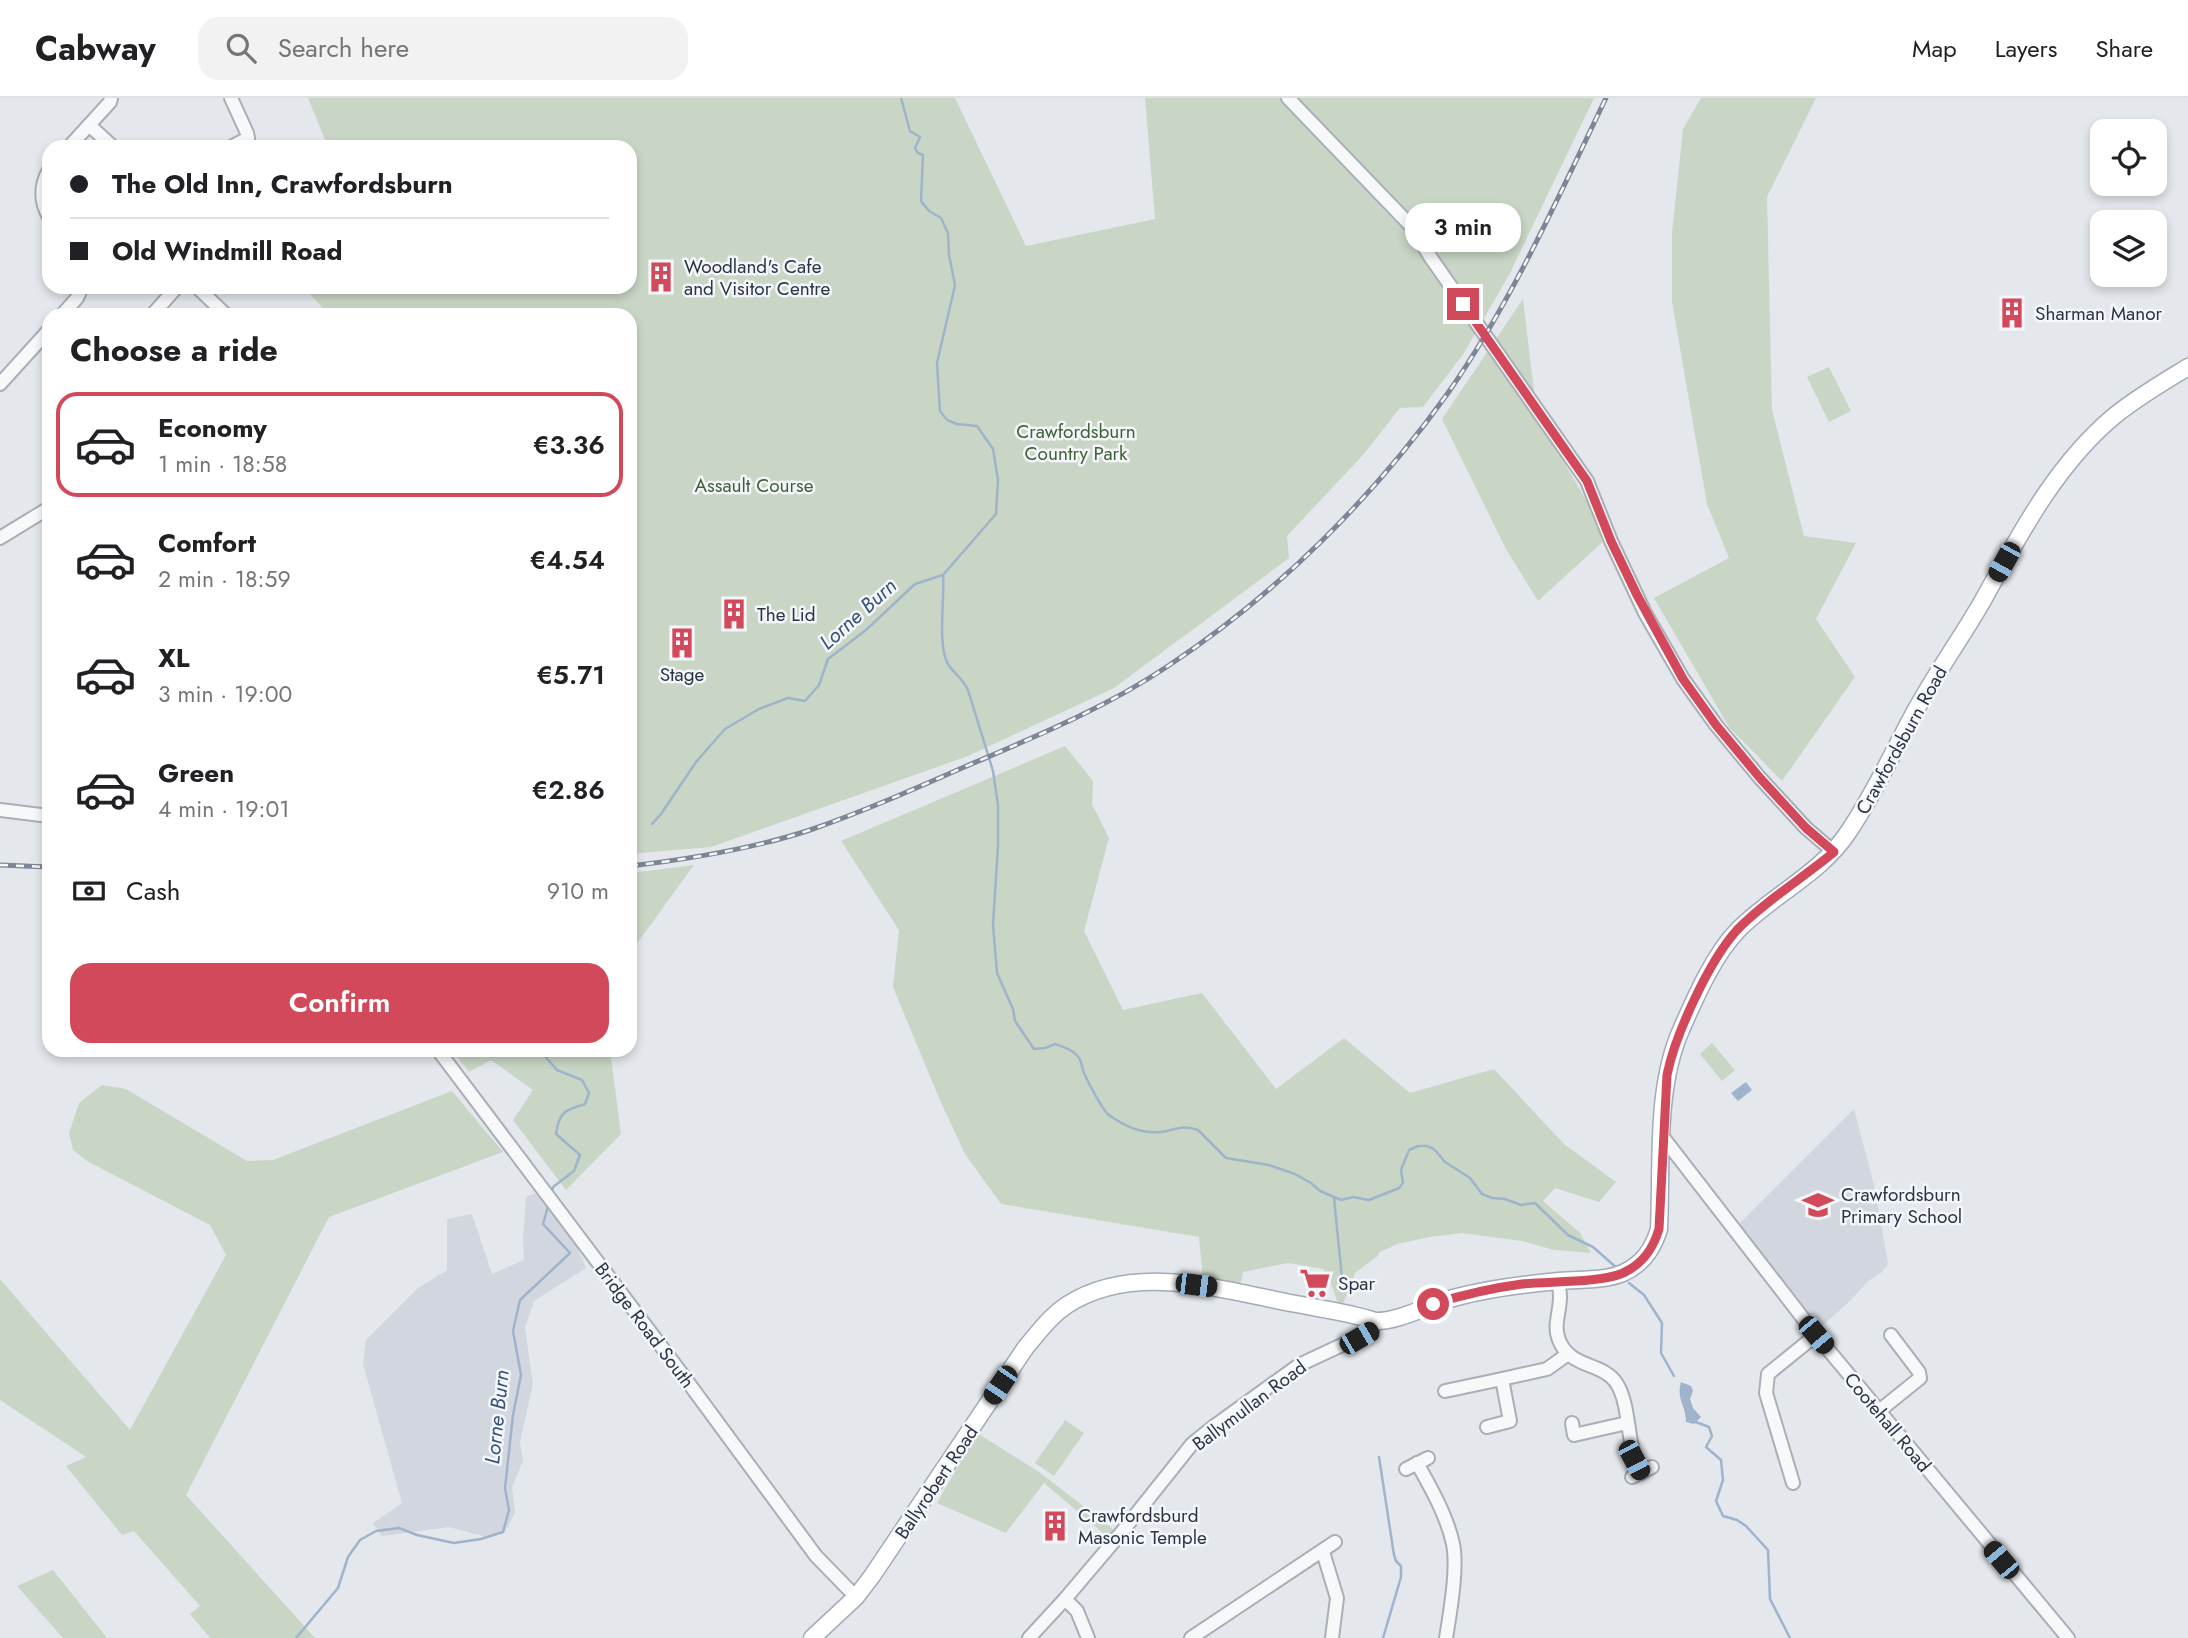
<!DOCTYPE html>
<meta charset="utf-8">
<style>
body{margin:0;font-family:Jost,sans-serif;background:#f2f2f2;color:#202124;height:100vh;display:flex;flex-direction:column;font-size:26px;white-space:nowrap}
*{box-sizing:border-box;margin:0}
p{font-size:23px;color:#757577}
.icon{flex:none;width:38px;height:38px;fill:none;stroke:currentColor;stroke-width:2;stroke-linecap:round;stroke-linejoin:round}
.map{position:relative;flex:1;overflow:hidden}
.sheet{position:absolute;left:42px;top:210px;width:595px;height:749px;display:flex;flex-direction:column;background:#fff;border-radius:21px;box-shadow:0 4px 10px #0003}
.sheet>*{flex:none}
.banner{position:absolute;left:42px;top:42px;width:595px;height:154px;border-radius:21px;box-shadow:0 4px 10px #0003;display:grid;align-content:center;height:154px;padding:0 28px;background:#fff}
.tools{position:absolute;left:2090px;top:21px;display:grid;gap:14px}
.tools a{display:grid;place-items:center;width:77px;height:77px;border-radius:14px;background:#fff;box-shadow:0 4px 10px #0003;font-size:35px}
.end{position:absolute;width:32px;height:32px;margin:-16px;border:9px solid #d1495b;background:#fff;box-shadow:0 0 0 4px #fff}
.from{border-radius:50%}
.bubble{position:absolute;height:49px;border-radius:21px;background:#fff;box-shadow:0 4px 10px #0003;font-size:23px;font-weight:600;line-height:49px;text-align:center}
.car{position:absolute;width:21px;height:42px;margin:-21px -10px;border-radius:9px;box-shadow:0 0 5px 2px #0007;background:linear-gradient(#222 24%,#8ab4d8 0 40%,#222 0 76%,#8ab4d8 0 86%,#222 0)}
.banner b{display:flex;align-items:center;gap:24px;height:66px;font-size:26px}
.banner b+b{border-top:2px solid #e0e0e0}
.banner i{width:18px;height:18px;background:#202124}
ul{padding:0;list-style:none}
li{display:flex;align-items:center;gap:21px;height:105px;margin:0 14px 10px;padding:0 14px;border:4px solid transparent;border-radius:21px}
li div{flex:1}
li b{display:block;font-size:26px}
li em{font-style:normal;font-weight:600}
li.on{border-color:#d1495b}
li>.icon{width:63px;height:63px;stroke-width:1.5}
h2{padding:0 28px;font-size:32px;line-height:84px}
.pay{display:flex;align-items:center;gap:18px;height:77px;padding:0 28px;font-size:26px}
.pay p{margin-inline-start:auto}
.button{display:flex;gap:14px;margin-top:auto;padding:14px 28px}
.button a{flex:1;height:80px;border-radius:21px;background:#d1495b;color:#fff;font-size:28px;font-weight:600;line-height:80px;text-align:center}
header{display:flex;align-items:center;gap:42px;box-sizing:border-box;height:98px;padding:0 35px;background:#fff;border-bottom:2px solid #e0e0e0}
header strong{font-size:33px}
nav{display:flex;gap:38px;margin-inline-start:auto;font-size:24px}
.search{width:490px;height:63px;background:#f2f2f2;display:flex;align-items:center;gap:18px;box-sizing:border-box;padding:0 24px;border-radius:21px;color:#757577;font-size:26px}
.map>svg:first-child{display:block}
</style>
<header>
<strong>Cabway</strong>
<div class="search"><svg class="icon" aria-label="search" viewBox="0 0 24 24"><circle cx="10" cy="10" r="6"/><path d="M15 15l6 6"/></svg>Search here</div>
<nav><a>Map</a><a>Layers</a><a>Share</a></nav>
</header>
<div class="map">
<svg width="2188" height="1540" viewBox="0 0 2188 1540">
<rect width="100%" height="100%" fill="#e4e7ec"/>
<g fill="#d2d6de">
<polygon points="1854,1011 1874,1087 1888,1166 1882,1174 1867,1184 1850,1203 1821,1229 1738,1127"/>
<polygon points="536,1095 575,1144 586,1170 534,1203 525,1230 533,1286 520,1344 523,1363 512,1389 515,1415 504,1435 486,1439 449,1429 382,1438 373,1425 402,1405 363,1266 366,1242 417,1191 447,1172 447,1121 472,1116 492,1176 524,1162 523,1143 526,1099"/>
</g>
<g fill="#c9d6c5">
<polygon points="308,0 955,0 1026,148 1155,121 1145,0 1594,0 1509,177 1464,255 1423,309 1400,310 1363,357 1287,438 1289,460 1114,590 968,658 711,749 630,756 630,217 329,217 308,194 314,189 630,189 630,49 328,49"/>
<polygon points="1701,0 1816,0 1767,99 1772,312 1804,438 1856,445 1816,521 1855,579 1782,683 1729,629 1654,500 1729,460 1707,406 1672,204 1672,135 1683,31"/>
<polygon points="1523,201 1537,319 1608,439 1538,503 1506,451 1442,321"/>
<polygon points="1829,269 1851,313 1829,324 1807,279"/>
<polygon points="1065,648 1093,683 1092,706 1109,740 1084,833 1123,912 1202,895 1276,991 1344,940 1410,995 1494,971 1564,1046 1616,1084 1599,1104 1555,1090 1543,1103 1580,1135 1591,1155 1554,1152 1522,1143 1462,1135 1430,1139 1397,1146 1378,1155 1379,1157 1355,1175 1343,1206 1337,1203 1330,1183 1322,1181 1324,1171 1288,1165 1243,1174 1240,1189 1203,1181 1199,1139 1001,1106 965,1056 939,1000 893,889 899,832 841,743"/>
<polygon points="694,767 630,855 630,775"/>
<polygon points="1712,945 1735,972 1722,983 1700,956"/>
<polygon points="452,952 610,952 621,1036 566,1092 513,1022 533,992 491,962 469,974"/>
<polygon points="102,987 126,991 247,1063 273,1062 452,993 503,1054 329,1119 186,1397 315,1540 210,1540 190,1516 200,1508 134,1433 122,1437 66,1368 86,1359 0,1302 0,1181 130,1332 226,1157 210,1127 87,1063 73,1052 69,1035 79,1005"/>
<polygon points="1065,1322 1084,1335 1054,1378 1035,1365"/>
<polygon points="977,1335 1039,1374 1113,1431 1113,1435 1101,1446 1093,1443 1104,1436 1044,1385 1006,1435 937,1405"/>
<polygon points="53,1472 107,1540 63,1540 17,1488"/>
</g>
<g fill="#9fb4cc">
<polygon points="1746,984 1752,992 1738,1003 1731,995"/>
<path d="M1681,1284L1691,1288L1693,1293L1690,1301L1693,1310L1701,1319L1694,1326L1686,1324C1686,1306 1676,1302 1681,1284Z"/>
</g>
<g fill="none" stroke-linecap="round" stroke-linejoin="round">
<g stroke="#9fb4cc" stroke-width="2.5">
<path d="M943,477C945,500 937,547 948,566C954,576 962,579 968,592L993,673L998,707V748L993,827L997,875L1013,911L1015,923L1034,951L1045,950L1055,946C1063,949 1074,952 1079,960C1082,964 1082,971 1084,975C1088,984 1103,1013 1109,1017C1124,1028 1143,1036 1161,1034C1175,1032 1183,1026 1198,1032L1226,1060L1269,1067L1295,1076L1311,1085L1320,1093L1341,1102L1353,1099L1369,1102L1399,1090L1403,1085L1401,1072L1409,1052L1418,1048H1427L1434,1051L1445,1064L1470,1080L1482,1096L1492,1100L1505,1101L1521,1107L1535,1105L1568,1137L1593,1149L1618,1171"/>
<polyline points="652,726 661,716 696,664 725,631 759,611 788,600 805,603 819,587 828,561 866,532 915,486 943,477 996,416 998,382 993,351 977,328 957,326 947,322 940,313 937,265 955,187 949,157 948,135 941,120 929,113 921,103 923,57 918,55 915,50 920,39 910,33 901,0"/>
<path d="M541,952L542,955L557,972L582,982L589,995L585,1006C565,1012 559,1014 556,1036L580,1057L574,1073L553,1089L552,1095"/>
<polyline points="1334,1100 1343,1190"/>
<polyline points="1629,1185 1644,1197 1662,1225 1661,1255 1674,1278"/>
<polyline points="1693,1323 1709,1329 1712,1338 1706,1349 1721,1362 1723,1382 1716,1403 1723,1418 1737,1422 1746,1428 1768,1452 1770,1501 1790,1540"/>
<polyline points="1379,1359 1394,1457 1396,1463 1401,1468 1401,1479 1383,1540"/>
<polyline points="296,1540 338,1490 348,1459 360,1442 376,1433 399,1430 417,1437 454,1445 481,1441 503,1434 509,1412 505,1390 513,1317 521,1277 513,1233 520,1202 570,1155 543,1126 549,1105"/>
</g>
<g stroke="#a9aeb7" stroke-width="16">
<g id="minor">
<polyline points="231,0 247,35 248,40 231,49"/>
<polyline points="1288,0 1411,128 1431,160 1587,383 1611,443 1645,515 1683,581 1716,627 1760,680 1806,730 1834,754"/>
<polyline points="89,27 113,49"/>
<polyline points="69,49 110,4 111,0"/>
<path d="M49,72C40,88 40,103 49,119"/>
<polyline points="197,189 226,217"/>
<polyline points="62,217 77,200 82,189"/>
<polyline points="152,217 177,189"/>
<polyline points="0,286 49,232"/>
<polyline points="0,440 49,410"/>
<polyline points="0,712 49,718"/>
<polyline points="438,952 679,1272 816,1458 856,1499"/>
<polyline points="1662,1038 1816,1237 2068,1540"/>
<path d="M1558,1183C1559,1188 1560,1194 1560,1199C1560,1214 1553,1228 1559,1242C1570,1271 1604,1264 1617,1286C1631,1309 1626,1348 1641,1375"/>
<polyline points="1445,1293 1502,1281"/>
<polyline points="1879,1313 1920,1280 1919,1274 1891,1237"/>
<polyline points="1572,1325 1574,1337 1627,1325"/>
<polyline points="1487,1329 1510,1323 1502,1281 1547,1271 1568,1256"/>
<path d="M1417,1365C1431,1390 1447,1418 1453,1446C1458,1470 1450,1515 1446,1540"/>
<polyline points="1406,1371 1428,1360"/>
<polyline points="1632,1379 1652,1369"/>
<polyline points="1793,1385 1766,1295 1768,1276 1816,1237"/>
<polyline points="1323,1454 1337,1500 1332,1540"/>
<polyline points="1065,1501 1077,1513 1088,1540"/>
<polyline points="1029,1540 1065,1501 1121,1435 1192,1346 1213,1329 1299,1267 1359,1239 1372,1232 1375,1223"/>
<polyline points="1191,1540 1335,1444"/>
</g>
</g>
<g stroke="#a3abb8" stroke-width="19">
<path id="major" d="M812,1540L856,1499L872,1478L1026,1249C1039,1234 1050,1218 1067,1207C1129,1167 1209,1188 1276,1202C1307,1209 1346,1213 1375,1223C1399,1224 1432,1205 1457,1199C1491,1190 1525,1186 1559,1183C1580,1181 1604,1183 1623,1175C1643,1166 1653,1151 1659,1131C1662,1067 1655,991 1681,932C1695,900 1714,856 1739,831C1774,796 1822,775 1849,733C1874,696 1892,656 1913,617C1934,578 1960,542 1982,504C2019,438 2054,369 2113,319C2136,300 2162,285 2188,269"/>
</g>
<use href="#minor" stroke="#f7f8fa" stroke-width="12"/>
<use href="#major" stroke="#fff" stroke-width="16"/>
<g stroke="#7d8696" stroke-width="5">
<g id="rail">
<polyline points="0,767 49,769"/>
<path d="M630,768C690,761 752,751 810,732C862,714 912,692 962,670C1032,640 1104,611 1168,568C1277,496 1372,401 1448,295C1512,203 1558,100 1606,0"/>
</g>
</g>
<use href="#rail" stroke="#f4f6f9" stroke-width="2.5" stroke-dasharray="8" stroke-linecap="butt"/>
</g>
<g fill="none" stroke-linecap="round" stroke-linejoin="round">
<path stroke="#d1495b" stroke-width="9" d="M1433,1206C1462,1197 1492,1190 1522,1186C1549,1183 1600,1185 1623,1175C1643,1166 1653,1151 1659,1131L1667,977C1675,937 1709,863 1737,832C1765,803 1803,780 1834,754L1806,730L1760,680L1716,627L1683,581L1637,497L1611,443L1587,383L1463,206"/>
</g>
<defs>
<g id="building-bare" transform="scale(2.415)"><path d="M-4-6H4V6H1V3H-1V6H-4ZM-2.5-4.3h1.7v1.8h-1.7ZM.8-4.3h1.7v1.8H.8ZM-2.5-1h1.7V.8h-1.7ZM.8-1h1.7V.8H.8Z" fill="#d1495b" stroke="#f4f6f9" stroke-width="2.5" paint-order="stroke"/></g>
<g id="school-bare" transform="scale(2.415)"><path d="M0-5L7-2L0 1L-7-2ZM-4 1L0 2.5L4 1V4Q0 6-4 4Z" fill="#d1495b" stroke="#f4f6f9" stroke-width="2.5" paint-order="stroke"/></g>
<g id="supermarket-bare" transform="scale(2.415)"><path d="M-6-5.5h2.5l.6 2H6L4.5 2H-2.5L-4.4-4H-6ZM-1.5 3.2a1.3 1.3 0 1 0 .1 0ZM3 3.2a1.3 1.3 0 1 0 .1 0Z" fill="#d1495b" stroke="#f4f6f9" stroke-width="2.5" paint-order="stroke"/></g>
</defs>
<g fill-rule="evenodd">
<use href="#building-bare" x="661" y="179"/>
<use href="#building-bare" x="2012" y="215"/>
<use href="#building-bare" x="734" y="516"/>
<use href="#building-bare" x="682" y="545"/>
<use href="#school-bare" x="1818" y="1107"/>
<use href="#supermarket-bare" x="1315" y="1185"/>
<use href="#building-bare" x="1055" y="1428"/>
</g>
<g text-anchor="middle" stroke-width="5" stroke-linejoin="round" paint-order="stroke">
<g font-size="19" fill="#2b3445" stroke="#f4f6f9" text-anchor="start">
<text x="684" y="175">Woodland's Cafe<tspan x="684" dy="22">and Visitor Centre</tspan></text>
<text x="2035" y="222">Sharman Manor</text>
<text x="757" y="523">The Lid</text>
<text x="682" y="583" text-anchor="middle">Stage</text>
<text x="1841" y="1103">Crawfordsburn<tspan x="1841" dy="22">Primary School</tspan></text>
<text x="1338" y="1192">Spar</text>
<text x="1078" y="1424">Crawfordsburd<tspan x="1078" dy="22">Masonic Temple</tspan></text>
</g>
<g font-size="19" fill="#3f6138" stroke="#f4f6f9">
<text x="1076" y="340">Crawfordsburn<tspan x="1076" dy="22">Country Park</tspan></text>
<text x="754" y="394">Assault Course</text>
</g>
<g font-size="19" fill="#2b3445" stroke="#f4f6f9">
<text transform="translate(1901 642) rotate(-61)" y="7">Crawfordsburn Road</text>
<text transform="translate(645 1227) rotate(53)" y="7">Bridge Road South</text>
<text transform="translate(1249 1307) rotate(-37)" y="7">Ballymullan Road</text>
<text transform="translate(1888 1324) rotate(50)" y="7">Cootehall Road</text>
<text transform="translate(936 1384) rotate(-56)" y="7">Ballyrobert Road</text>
</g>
<g font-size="21" font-style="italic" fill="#34527a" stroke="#f4f6f9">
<text transform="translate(858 516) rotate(-42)" y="7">Lorne Burn</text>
<text transform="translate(497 1319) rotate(-84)" y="7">Lorne Burn</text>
</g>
</g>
</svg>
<div class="tools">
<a><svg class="icon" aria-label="locate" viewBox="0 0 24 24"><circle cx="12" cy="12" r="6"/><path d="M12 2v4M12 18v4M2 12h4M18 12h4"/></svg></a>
<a><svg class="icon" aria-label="layers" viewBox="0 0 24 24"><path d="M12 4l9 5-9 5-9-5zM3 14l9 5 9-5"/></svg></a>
</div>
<i class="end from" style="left:1433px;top:1206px"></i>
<i class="end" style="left:1463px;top:206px"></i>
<div class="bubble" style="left:1405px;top:105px;width:116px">3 min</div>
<i class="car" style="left:2004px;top:464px;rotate:209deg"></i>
<i class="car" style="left:1196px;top:1187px;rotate:97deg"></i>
<i class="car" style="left:1816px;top:1237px;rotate:140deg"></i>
<i class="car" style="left:1359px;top:1240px;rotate:60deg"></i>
<i class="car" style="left:1000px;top:1287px;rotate:214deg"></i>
<i class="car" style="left:1634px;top:1362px;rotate:152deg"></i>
<i class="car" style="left:2001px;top:1462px;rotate:320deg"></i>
<div class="banner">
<b><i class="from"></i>The Old Inn, Crawfordsburn</b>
<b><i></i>Old Windmill Road</b>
</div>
<section class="sheet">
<h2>Choose a ride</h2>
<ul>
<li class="on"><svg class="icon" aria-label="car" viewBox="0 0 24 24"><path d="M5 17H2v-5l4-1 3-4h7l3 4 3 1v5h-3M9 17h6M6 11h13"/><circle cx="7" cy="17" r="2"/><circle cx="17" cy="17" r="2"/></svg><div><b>Economy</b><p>1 min · 18:58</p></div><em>€3.36</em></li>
<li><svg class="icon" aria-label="car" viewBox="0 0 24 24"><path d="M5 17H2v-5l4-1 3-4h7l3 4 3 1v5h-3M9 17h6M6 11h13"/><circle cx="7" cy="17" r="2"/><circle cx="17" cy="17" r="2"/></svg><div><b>Comfort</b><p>2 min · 18:59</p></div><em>€4.54</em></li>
<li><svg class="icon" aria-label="car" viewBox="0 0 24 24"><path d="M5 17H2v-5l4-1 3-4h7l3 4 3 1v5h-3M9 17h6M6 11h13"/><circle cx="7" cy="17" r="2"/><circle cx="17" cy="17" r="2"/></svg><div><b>XL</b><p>3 min · 19:00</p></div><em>€5.71</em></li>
<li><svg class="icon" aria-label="car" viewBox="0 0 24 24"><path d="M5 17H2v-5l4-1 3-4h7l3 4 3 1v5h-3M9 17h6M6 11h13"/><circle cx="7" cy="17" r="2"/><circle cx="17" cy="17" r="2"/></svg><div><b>Green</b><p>4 min · 19:01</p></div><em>€2.86</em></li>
</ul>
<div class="pay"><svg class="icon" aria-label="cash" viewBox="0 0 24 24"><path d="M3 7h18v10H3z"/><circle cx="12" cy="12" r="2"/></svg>Cash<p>910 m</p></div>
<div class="button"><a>Confirm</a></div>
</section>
</div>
